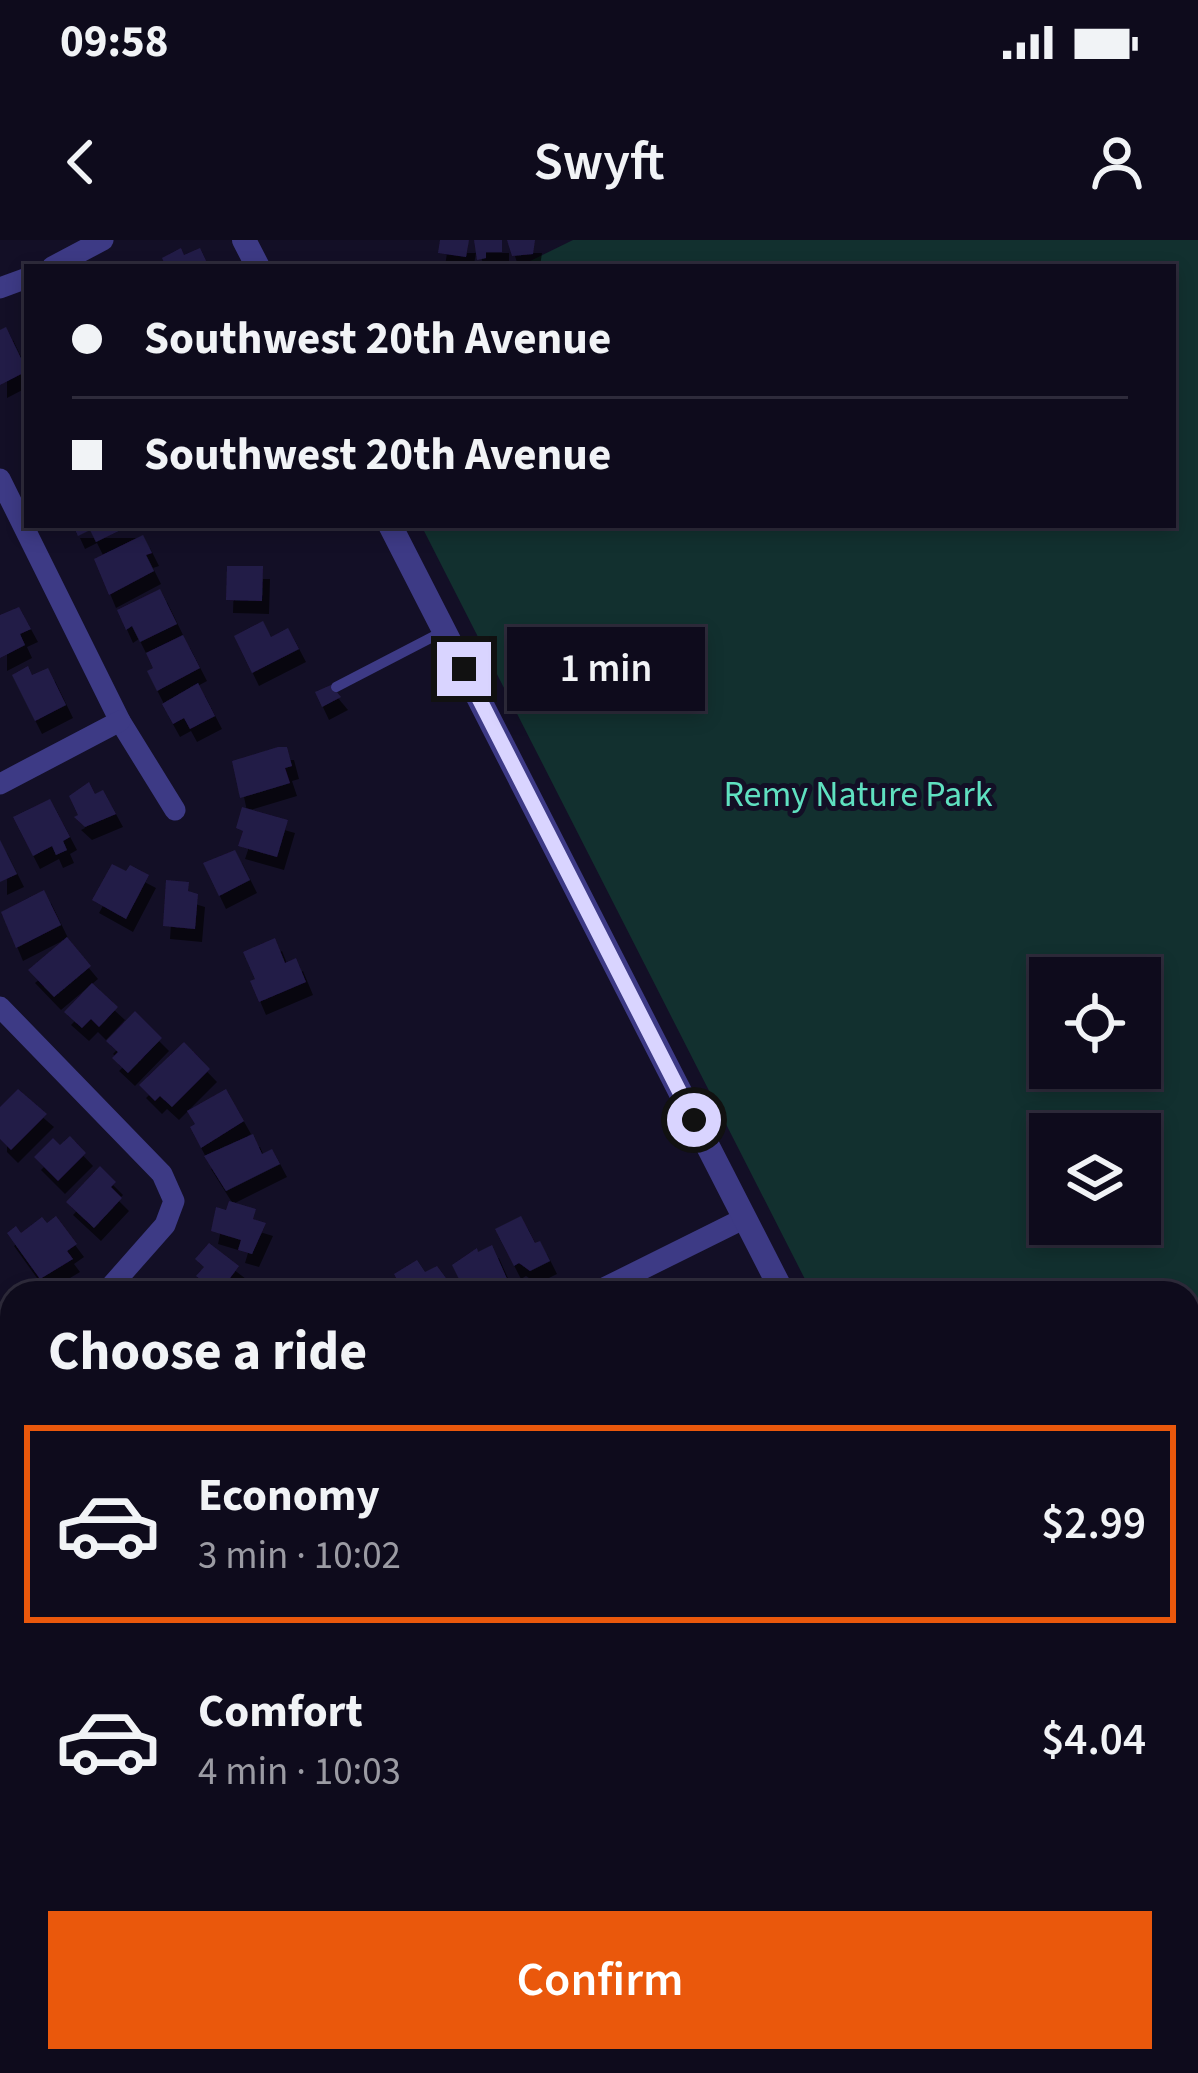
<!DOCTYPE html>
<meta charset="utf-8">
<style>
body{margin:0;font-family:"Source Sans 3",sans-serif;background:#171425;color:#f1f3f6;height:100vh;display:flex;flex-direction:column;font-size:45px;white-space:nowrap}
*{box-sizing:border-box;margin:0}
p{font-size:39px;color:#9b9ba3}
.icon{flex:none;width:66px;height:66px;fill:none;stroke:currentColor;stroke-width:2;stroke-linecap:round;stroke-linejoin:round}
.map{position:relative;flex:1;overflow:hidden}
.side{position:absolute;left:0px;top:1041px;width:1200px;height:792px;display:flex;flex-direction:column;background:#0e0b1c;border-radius:36px 36px 0 0;box-shadow:0 6px 18px #0003,0 0 0 3px #2e2b3b}
.side>*{flex:none}
.guide{position:absolute;left:24px;top:24px;width:1152px;height:264px;border-radius:0px;box-shadow:0 6px 18px #0003,0 0 0 3px #2e2b3b;display:grid;align-content:center;height:264px;padding:0 48px;background:#0e0b1c}
.tools{position:absolute;left:1029px;top:717px;display:grid;gap:24px}
.tools a{display:grid;place-items:center;width:132px;height:132px;border-radius:0px;background:#0e0b1c;box-shadow:0 6px 18px #0003,0 0 0 3px #2e2b3b;font-size:60px}
.end{position:absolute;width:54px;height:54px;margin:-27px;border:15px solid #d9d4ff;background:#111;box-shadow:0 0 0 6px #111}
.from{border-radius:50%}
.bubble{position:absolute;height:84px;border-radius:0px;background:#0e0b1c;box-shadow:0 6px 18px #0003,0 0 0 3px #2e2b3b;font-size:39px;font-weight:600;line-height:84px;text-align:center}
.guide b{display:flex;align-items:center;gap:42px;height:114px;font-size:45px}
.guide b+b{border-top:3px solid #2e2b3b}
.guide i{width:30px;height:30px;background:#f1f3f6}
ul{padding:0;list-style:none}
li{display:flex;align-items:center;gap:36px;height:198px;margin:0 24px 18px;padding:0 24px;border:6px solid transparent;border-radius:0px}
li div{flex:1}
li b{display:block;font-size:45px}
li em{font-style:normal;font-weight:600}
li.on{border-color:#ea580c}
li>.icon{width:108px;height:108px;stroke-width:1.5}
h2{padding:0 48px;font-size:54px;line-height:144px}
.primary-button{display:flex;gap:24px;margin-top:auto;padding:24px 48px}
.primary-button a{flex:1;height:138px;border-radius:0px;background:#ea580c;color:#fff;font-size:48px;font-weight:600;line-height:138px;text-align:center}
.status{display:flex;justify-content:space-between;align-items:center;height:84px;padding:0 60px;background:#0e0b1c;direction:ltr}
.status svg{height:33px;fill:currentColor}
header{display:flex;justify-content:space-between;align-items:center;height:156px;padding:0 48px;background:#0e0b1c;font-size:54px;font-weight:600}
.map>svg:first-child{display:block}
</style>
<div class="status"><b>09:58</b><svg viewBox="0 0 49 12"><path d="M0 12V9h3v3zM5 12V6h3v6zM10 12V3h3v9zM15 12V0h3v12zM26 1h20v11H26zM47 4h2v5h-2z"/></svg></div>
<header><svg class="icon" aria-label="back" viewBox="0 0 24 24"><path d="M15 5l-7 7 7 7"/></svg>Swyft<svg class="icon" aria-label="person" viewBox="0 0 24 24"><circle cx="12" cy="8" r="4"/><path d="M4 21q1-7 8-7t8 7"/></svg></header>
<div class="map">
<svg width="1198" height="1833" viewBox="0 0 1198 1833">
<defs>
<filter id="shadow"><feDropShadow dx="7" dy="13" stdDeviation="0" flood-color="#0009"/></filter>
</defs>
<rect width="100%" height="100%" fill="#130f26"/>
<path fill="#12302f" fill-rule="evenodd" d="M573,0H1198V1686L1188,1691V1053H812L421,285H1173V27H518ZM1140,738V828H1050V738ZM1050,894H1140V984H1050Z"/>
<g fill="#241b47" filter="url(#shadow)">
<polygon points="440,0 469,0 466,17 438,13"/>
<polygon points="474,0 502,0 502,12 486,12 486,18 477,20"/>
<polygon points="507,0 535,0 533,14 512,16"/>
<polygon points="181,8 184,15 200,8 209,27 166,27 162,18"/>
<polygon points="6,87 27,131 0,145 0,90"/>
<polygon points="73,285 131,285 96,302 90,290 78,296"/>
<polygon points="143,295 152,313 146,315 154,331 109,355 94,319"/>
<polygon points="227,326 263,326 262,361 226,360"/>
<polygon points="160,349 177,384 140,402 132,386 126,390 117,370"/>
<polygon points="19,367 31,389 20,394 25,405 0,418 0,375"/>
<polygon points="263,381 271,397 288,388 299,409 252,433 234,396"/>
<polygon points="183,395 200,428 157,451 147,431 153,428 146,413"/>
<polygon points="28,426 32,435 48,428 66,465 35,481 12,435"/>
<polygon points="198,443 215,476 190,489 184,478 173,484 162,464"/>
<polygon points="331,445 341,457 322,467 315,452"/>
<polygon points="278,507 287,507 292,526 285,528 290,543 240,558 232,521"/>
<polygon points="89,542 95,554 103,550 116,574 85,587 74,577 78,575 69,556"/>
<polygon points="50,559 70,597 63,601 67,610 56,615 52,606 33,616 13,577"/>
<polygon points="242,567 288,580 277,617 238,606 243,591 236,588"/>
<polygon points="0,600 17,634 0,642"/>
<polygon points="235,610 250,640 219,656 203,623"/>
<polygon points="112,624 126,631 130,625 149,635 126,679 92,660"/>
<polygon points="166,640 189,642 188,651 198,654 195,689 163,686"/>
<polygon points="44,650 61,685 16,708 1,672"/>
<polygon points="67,697 91,726 54,757 28,730"/>
<polygon points="275,698 285,723 296,718 306,742 259,762 250,741 255,739 243,712"/>
<polygon points="92,743 118,767 99,787 91,779 82,788 64,772"/>
<polygon points="135,771 162,798 128,833 112,818 118,812 106,801"/>
<polygon points="184,802 210,829 172,867 160,856 155,861 139,845"/>
<polygon points="18,849 47,874 11,910 0,899 0,867"/>
<polygon points="226,849 244,881 201,908 190,887 195,884 187,871"/>
<polygon points="253,894 262,914 272,909 280,924 226,951 204,916"/>
<polygon points="70,896 86,913 58,941 34,917 53,898 60,905"/>
<polygon points="100,926 116,942 111,947 122,958 94,988 66,962"/>
<polygon points="229,961 256,969 253,979 266,983 252,1014 238,1010 241,1000 211,991 216,967 226,970"/>
<polygon points="56,976 77,1004 67,1011 73,1019 40,1039 7,993 16,986 21,993 42,977 47,983"/>
<polygon points="521,976 535,1003 540,1001 550,1021 530,1031 519,1023 514,1026 495,989"/>
<polygon points="209,1003 239,1026 219,1053 196,1036 204,1027 195,1019"/>
<polygon points="492,1005 508,1041 486,1053 466,1053 452,1025 477,1008 478,1012"/>
<polygon points="417,1020 425,1032 437,1026 457,1053 404,1053 394,1034"/>
<polygon points="182,1039 201,1053 156,1053 164,1041 176,1047"/>
<polygon points="0,1196 12,1221 12,1233 0,1239"/>
<polygon points="6,1537 12,1540 12,1570 0,1565"/>
<polygon points="43,1821 96,1821 92,1831 84,1828 82,1833 38,1833"/>
<polygon points="131,1821 176,1821 186,1833 114,1833"/>
<polygon points="821,1821 832,1821 840,1833 803,1833"/>
</g>
<g fill="none" stroke-linecap="round" stroke-linejoin="round">
<polyline stroke="#3d3a85" stroke-width="10" points="336,447 444,391"/>
<g stroke="#3d3a85" stroke-width="21">
<polyline points="52,27 103,0"/>
<polyline points="0,48 27,38"/>
<polyline points="0,239 120,481 175,570"/>
<polyline points="0,544 120,481"/>
<polyline points="0,767 162,934 174,961 165,985 105,1053"/>
<polyline points="594,1053 745,978"/>
<polyline points="0,1126 12,1120"/>
<polyline points="0,1696 12,1698"/>
<polyline points="0,1798 12,1784"/>
</g>
<g stroke="#3d3a85" stroke-width="24">
<polyline points="244,0 258,27"/>
<polyline points="390,285 783,1053"/>
<polyline points="1188,1711 1198,1706"/>
<polyline points="1188,1744 1198,1739"/>
<polyline points="1179,1821 1185,1833"/>
</g>
</g>
<g fill="none" stroke-linecap="round" stroke-linejoin="round">
<polyline stroke="#d9d4ff" stroke-width="15" points="464,429 694,880"/>
</g>
<g text-anchor="middle" stroke-width="10" stroke-linejoin="round" paint-order="stroke">
<g font-size="36" fill="#5fe0c0" stroke="#130f26">
<text x="858" y="566">Remy Nature Park</text>
</g>
</g>
</svg>
<div class="tools">
<a><svg class="icon" aria-label="locate" viewBox="0 0 24 24"><circle cx="12" cy="12" r="6"/><path d="M12 2v4M12 18v4M2 12h4M18 12h4"/></svg></a>
<a><svg class="icon" aria-label="layers" viewBox="0 0 24 24"><path d="M12 4l9 5-9 5-9-5zM3 14l9 5 9-5"/></svg></a>
</div>
<i class="end from" style="left:694px;top:880px"></i>
<i class="end" style="left:464px;top:429px"></i>
<div class="bubble" style="left:507px;top:387px;width:198px">1 min</div>
<div class="guide">
<b><i class="from"></i>Southwest 20th Avenue</b>
<b><i></i>Southwest 20th Avenue</b>
</div>
<section class="side">
<h2>Choose a ride</h2>
<ul>
<li class="on"><svg class="icon" aria-label="car" viewBox="0 0 24 24"><path d="M5 17H2v-5l4-1 3-4h7l3 4 3 1v5h-3M9 17h6M6 11h13"/><circle cx="7" cy="17" r="2"/><circle cx="17" cy="17" r="2"/></svg><div><b>Economy</b><p>3 min · 10:02</p></div><em>$2.99</em></li>
<li><svg class="icon" aria-label="car" viewBox="0 0 24 24"><path d="M5 17H2v-5l4-1 3-4h7l3 4 3 1v5h-3M9 17h6M6 11h13"/><circle cx="7" cy="17" r="2"/><circle cx="17" cy="17" r="2"/></svg><div><b>Comfort</b><p>4 min · 10:03</p></div><em>$4.04</em></li>
</ul>
<div class="primary-button"><a>Confirm</a></div>
</section>
</div>
